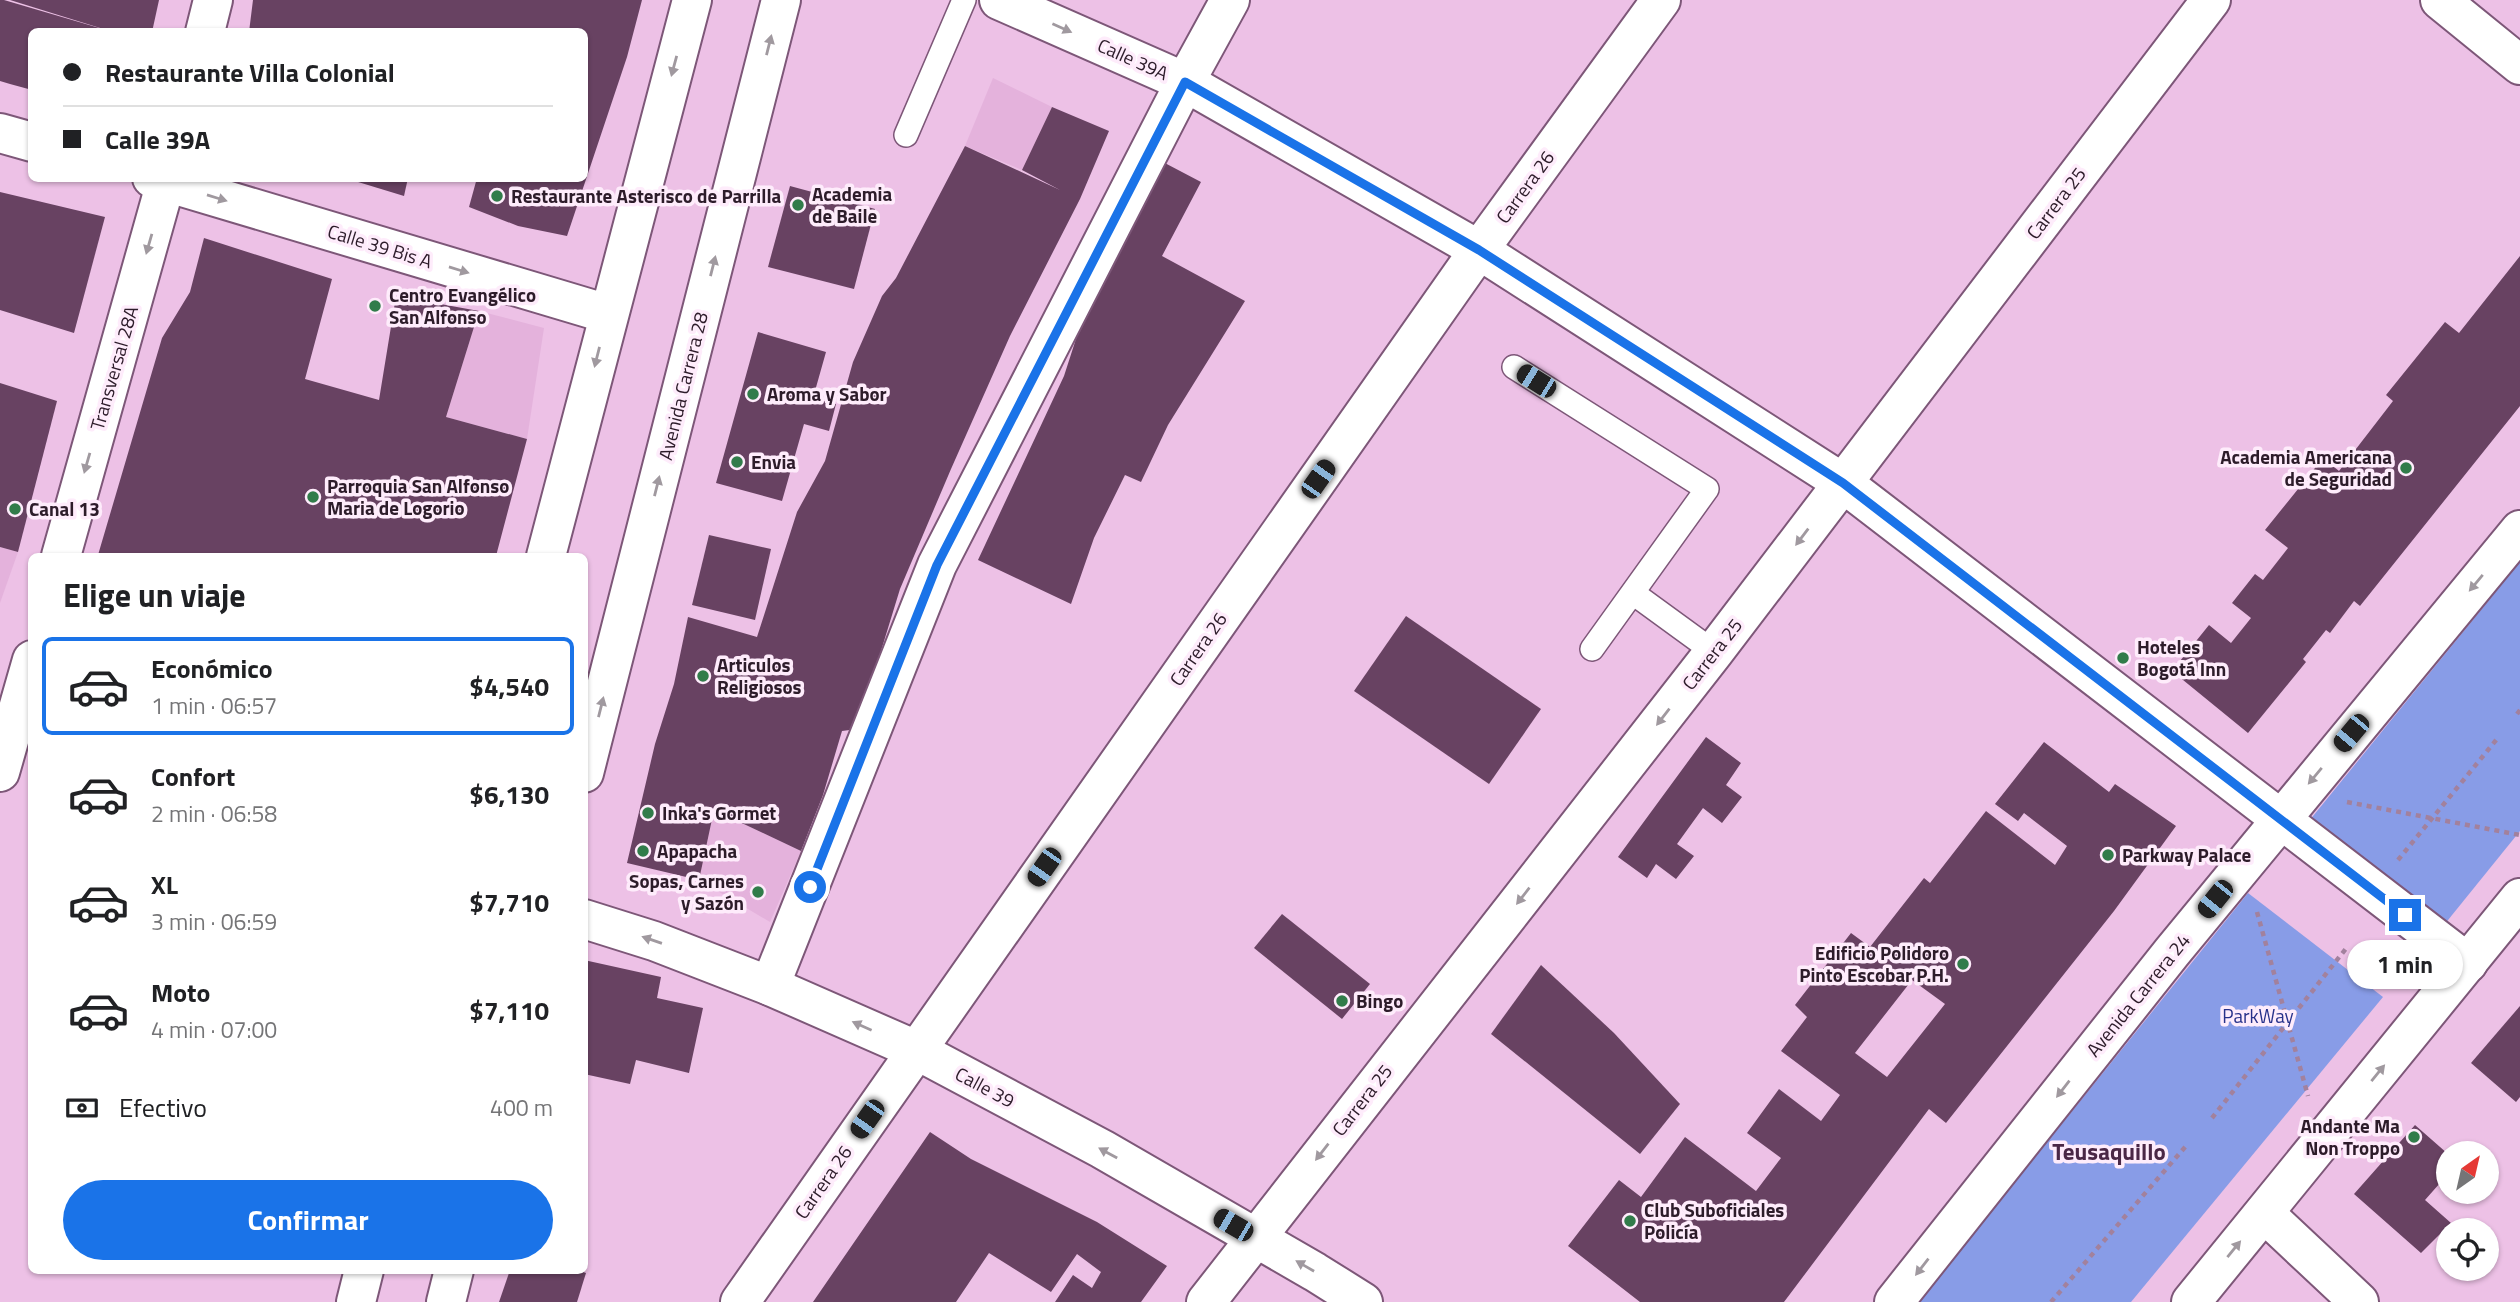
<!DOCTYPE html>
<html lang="es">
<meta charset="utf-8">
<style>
body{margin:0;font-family:"Titillium Web",sans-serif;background:#f6f6f6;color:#202124;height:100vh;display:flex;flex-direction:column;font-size:26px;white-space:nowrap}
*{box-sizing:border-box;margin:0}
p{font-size:23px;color:#757577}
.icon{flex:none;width:38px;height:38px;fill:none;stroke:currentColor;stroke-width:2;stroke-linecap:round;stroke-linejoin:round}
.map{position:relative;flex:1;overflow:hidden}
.drawer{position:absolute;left:28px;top:553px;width:560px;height:721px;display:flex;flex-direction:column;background:#fff;border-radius:10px;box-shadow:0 2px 5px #0004}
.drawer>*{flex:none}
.banner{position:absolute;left:28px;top:28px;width:560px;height:154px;border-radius:10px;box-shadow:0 2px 5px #0004;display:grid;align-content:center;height:154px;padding:0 35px;background:#fff}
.needle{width:46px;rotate:34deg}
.tools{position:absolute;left:2436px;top:1141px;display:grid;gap:14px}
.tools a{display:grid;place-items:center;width:63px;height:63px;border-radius:50%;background:#fff;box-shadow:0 2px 5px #0004;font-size:35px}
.end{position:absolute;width:32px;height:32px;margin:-16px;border:9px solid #1a73e8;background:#fff;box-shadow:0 0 0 4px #fff}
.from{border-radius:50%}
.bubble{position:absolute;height:49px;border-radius:24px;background:#fff;box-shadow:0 2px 5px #0004;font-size:23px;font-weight:700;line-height:49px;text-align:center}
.car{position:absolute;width:21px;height:42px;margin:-21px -10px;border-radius:9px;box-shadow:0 0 5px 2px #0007;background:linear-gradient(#222 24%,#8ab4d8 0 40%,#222 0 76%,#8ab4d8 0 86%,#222 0)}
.banner b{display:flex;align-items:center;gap:24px;height:66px;font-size:26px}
.banner b+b{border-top:2px solid #e0e0e0}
.banner i{width:18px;height:18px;background:#202124}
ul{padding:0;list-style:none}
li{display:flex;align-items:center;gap:21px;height:98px;margin:0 14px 10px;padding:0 21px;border:4px solid transparent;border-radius:10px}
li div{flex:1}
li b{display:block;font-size:26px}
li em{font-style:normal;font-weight:700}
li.current{border-color:#1a73e8}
li>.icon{width:63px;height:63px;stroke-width:1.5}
h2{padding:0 35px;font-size:32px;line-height:84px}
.pay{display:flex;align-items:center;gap:18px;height:77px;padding:0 35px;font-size:26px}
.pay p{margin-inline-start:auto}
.primary-button{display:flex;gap:14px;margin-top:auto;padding:14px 35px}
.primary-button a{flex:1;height:80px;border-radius:42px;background:#1a73e8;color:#fff;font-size:28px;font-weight:700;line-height:80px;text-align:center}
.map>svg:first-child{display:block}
</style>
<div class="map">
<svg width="2520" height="1302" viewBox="0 0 2520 1302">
<rect width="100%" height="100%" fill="#edc1e6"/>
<g fill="#e4b2dc">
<polygon points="993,78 1052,107 1022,170 965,146"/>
<polygon points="479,311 544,328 527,439 446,417"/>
<polygon points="0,547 18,552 0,603"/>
<polygon points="714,810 801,851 770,922 699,880"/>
</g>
<g fill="#889ce7">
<polygon points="2520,562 2520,831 2444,925 2309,821"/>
<polygon points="2248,893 2383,997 2131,1302 1918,1302"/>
</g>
<g fill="#684262" fill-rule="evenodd">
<polygon points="0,0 4,0 113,32 32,32 32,90 10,84 0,81"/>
<polygon points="10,0 159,0 152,32 113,32"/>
<polygon points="253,0 642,0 627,57 567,236 518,226 469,207 477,178 584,178 584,32 249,32"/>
<polygon points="1052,107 1109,131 1080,199 1010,336 951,469 900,589 857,729 842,731 823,795 801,851 714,810 699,880 627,863 655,744 674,684 688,617 757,637 797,512 825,461 853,362 882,296 896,278 965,146 1060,190 1022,170"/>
<polygon points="1161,161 1201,182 1162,256 1245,301 1168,425 1141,482 1125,475 1094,538 1071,604 978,560 1064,376 1085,311"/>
<polygon points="345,178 408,178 404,196"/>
<polygon points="790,186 875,209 854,289 768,267"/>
<polygon points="0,192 105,217 74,333 0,310"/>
<polygon points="204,238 332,279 305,379 379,400 396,296 479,311 446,417 527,439 496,556 104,556 98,555 162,338 190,292"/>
<polygon points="2520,256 2520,406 2360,606 2354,601 2330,633 2326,630 2303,659 2306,662 2248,733 2172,671 2209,625 2231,643 2251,618 2232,603 2255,574 2263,580 2288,548 2265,530 2323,458 2339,471 2393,401 2386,395 2445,322 2459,333"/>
<polygon points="758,332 826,352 813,398 836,404 829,431 804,424 782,501 716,483"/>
<polygon points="0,383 57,401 18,552 0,547"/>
<polygon points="709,535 771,549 755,620 692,605"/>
<polygon points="1406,616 1541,709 1489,784 1354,691"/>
<polygon points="1706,737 1741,763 1726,785 1742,797 1722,823 1703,808 1677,844 1694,856 1676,879 1656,864 1647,878 1618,857"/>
<path d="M2044,742L2109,792L2115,784L2176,826L2114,911L1946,1123L1929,1109L1784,1302H1640L1568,1246L1619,1180L1641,1197L1685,1137L1756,1191L1781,1158L1747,1133L1779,1089L1821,1121L1840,1095L1781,1051L1807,1017L1795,1005L1851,933L1870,947L1924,878L1930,883L1986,811L2055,865L2067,846L2024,813L2018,821L1995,804ZM1912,980L1945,1004L1887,1077L1855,1053Z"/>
<polygon points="1282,914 1370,984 1342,1019 1254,948"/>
<polygon points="584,960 661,977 657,998 703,1008 689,1073 636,1060 630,1084 584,1074"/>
<polygon points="1541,965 1614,1033 1680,1104 1640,1154 1491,1034"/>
<polygon points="2520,1006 2520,1097 2516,1102 2471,1063"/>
<polygon points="2415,1125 2448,1154 2448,1174 2425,1200 2451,1223 2421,1253 2354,1194"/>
<polygon points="930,1132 971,1159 1097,1222 1167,1266 1141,1302 1055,1302 1073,1275 1092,1288 1101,1272 1077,1254 1051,1292 989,1253 956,1302 813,1302"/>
<polygon points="510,1270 577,1270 586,1273 577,1302 499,1302"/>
</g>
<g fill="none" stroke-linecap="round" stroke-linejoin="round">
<g stroke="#7d5778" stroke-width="26">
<g id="service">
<polyline points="906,135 964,0"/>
<polyline points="1514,367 1707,489 1592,649"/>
<polyline points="1633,593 1714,652"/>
</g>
</g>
<g stroke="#7d5778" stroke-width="42">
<g id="minor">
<polyline points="999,0 1185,82 1479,250 1843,483 2468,963"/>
<polyline points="2440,0 2520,65"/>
<polyline points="205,32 213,0"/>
<polyline points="0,133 32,142"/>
<polyline points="152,178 608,314"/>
<polyline points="61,556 167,178"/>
<polyline points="0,772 32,660"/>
<polyline points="584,919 654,941 770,986 916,1050 1102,1149 1315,1272 1363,1302"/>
<polyline points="770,986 937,565 1185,82 1230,0"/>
<polyline points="2264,1213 2359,1302"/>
<polyline points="740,1302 1479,250 1661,0"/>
<polyline points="1206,1302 1714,652 2211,0"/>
</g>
</g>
<g stroke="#7d5778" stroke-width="42">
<g id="secondary">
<polyline points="546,556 692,0"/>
<polyline points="584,773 781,0"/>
<polyline points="356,1302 364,1270"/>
<polyline points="446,1302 454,1270"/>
<polyline points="1894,1302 2172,952 2520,530"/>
<polyline points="2191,1302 2520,898"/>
</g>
</g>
<g stroke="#a2819d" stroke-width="4.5" stroke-dasharray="5 5" stroke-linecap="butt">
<polyline points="2517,714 2520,710"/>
<polyline points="2347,802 2520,835"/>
<polyline points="2398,860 2497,739"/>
<polyline points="2257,912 2308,1096"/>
<polyline points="2212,1118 2348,946"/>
<polyline points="2051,1302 2186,1146"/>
</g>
<use href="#service" stroke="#fff" stroke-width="23"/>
<use href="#minor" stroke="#fff" stroke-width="38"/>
<use href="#secondary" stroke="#fff" stroke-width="38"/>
</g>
<defs><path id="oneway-solid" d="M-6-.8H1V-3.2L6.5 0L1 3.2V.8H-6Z" transform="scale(1.75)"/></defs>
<g fill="#a0999f">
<use href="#oneway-solid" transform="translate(1062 28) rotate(24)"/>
<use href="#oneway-solid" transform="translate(769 45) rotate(-76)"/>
<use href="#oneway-solid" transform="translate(674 66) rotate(105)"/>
<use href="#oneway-solid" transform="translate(217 198) rotate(17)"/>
<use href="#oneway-solid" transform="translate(149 244) rotate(106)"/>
<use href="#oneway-solid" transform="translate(713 266) rotate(-76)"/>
<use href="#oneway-solid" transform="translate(459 270) rotate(17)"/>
<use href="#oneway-solid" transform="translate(597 357) rotate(104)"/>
<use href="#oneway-solid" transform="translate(87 463) rotate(106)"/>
<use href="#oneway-solid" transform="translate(657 486) rotate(-76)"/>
<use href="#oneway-solid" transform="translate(1802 537) rotate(127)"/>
<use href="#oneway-solid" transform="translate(2476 583) rotate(130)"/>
<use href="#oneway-solid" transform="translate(601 707) rotate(-76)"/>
<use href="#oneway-solid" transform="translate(1663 717) rotate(128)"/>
<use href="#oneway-solid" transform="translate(2315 776) rotate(130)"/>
<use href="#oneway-solid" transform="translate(1523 896) rotate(128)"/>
<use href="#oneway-solid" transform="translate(652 940) rotate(-161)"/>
<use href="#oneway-solid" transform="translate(862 1026) rotate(-156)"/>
<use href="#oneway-solid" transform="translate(2378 1073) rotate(-51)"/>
<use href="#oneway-solid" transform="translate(2063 1089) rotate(128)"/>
<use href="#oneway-solid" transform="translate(1322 1152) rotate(128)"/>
<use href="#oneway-solid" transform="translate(1108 1153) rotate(-151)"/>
<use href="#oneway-solid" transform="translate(2234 1249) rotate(-51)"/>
<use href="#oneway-solid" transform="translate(1305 1266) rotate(-150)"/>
<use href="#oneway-solid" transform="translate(1922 1267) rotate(128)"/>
</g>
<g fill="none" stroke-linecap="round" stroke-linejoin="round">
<polyline stroke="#1a73e8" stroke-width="9" points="810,887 937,565 1185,82 1479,250 1843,483 2405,915"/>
</g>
<g fill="#317c4a" stroke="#feecfb" stroke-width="2.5">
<circle cx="497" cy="196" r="7"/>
<circle cx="798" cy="205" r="7"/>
<circle cx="375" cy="306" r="7"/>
<circle cx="753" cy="394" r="7"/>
<circle cx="737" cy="462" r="7"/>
<circle cx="2406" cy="468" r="7"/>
<circle cx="313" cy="497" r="7"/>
<circle cx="15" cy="509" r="7"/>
<circle cx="2123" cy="658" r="7"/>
<circle cx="703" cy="676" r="7"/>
<circle cx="648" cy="813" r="7"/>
<circle cx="643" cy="851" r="7"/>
<circle cx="2108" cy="855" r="7"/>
<circle cx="758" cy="892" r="7"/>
<circle cx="1963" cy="964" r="7"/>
<circle cx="1342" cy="1001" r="7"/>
<circle cx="2414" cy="1137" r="7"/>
<circle cx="1630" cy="1221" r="7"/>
</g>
<g text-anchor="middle" stroke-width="7" stroke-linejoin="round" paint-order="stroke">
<g font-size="19" fill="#2d1c2a" stroke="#feecfb">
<text transform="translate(1133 59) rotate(24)" y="7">Calle 39A</text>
<text transform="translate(1525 187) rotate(-54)" y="7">Carrera 26</text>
<text transform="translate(2056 203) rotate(-53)" y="7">Carrera 25</text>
<text transform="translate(380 246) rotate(17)" y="7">Calle 39 Bis A</text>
<text transform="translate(114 368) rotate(-74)" y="7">Transversal 28A</text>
<text transform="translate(683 386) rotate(-76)" y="7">Avenida Carrera 28</text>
<text transform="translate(1198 649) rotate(-55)" y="7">Carrera 26</text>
<text transform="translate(1712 654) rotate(-52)" y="7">Carrera 25</text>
<text transform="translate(2138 995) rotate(-51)" y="7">Avenida Carrera 24</text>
<text transform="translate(985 1087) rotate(28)" y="7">Calle 39</text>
<text transform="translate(1362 1100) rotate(-52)" y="7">Carrera 25</text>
<text transform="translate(823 1182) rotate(-55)" y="7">Carrera 26</text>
</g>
<g font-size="19" font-weight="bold" fill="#2d1c2a" stroke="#feecfb" text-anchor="start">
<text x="812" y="201">Academia<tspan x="812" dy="22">de Baile</tspan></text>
<text x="511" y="203">Restaurante Asterisco de Parrilla</text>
<text x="389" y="302">Centro Evangélico<tspan x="389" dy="22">San Alfonso</tspan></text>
<text x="767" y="401">Aroma y Sabor</text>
<text x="2392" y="464" text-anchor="end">Academia Americana<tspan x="2392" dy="22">de Seguridad</tspan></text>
<text x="751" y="469">Envia</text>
<text x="327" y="493">Parroquia San Alfonso<tspan x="327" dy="22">Maria de Logorio</tspan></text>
<text x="29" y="516">Canal 13</text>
<text x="2137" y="654">Hoteles<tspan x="2137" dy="22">Bogotá Inn</tspan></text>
<text x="717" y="672">Articulos<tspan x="717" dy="22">Religiosos</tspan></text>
<text x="662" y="820">Inka's Gormet</text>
<text x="657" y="858">Apapacha</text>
<text x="2122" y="862">Parkway Palace</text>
<text x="744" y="888" text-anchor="end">Sopas, Carnes<tspan x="744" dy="22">y Sazón</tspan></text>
<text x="1949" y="960" text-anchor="end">Edificio Polidoro<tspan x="1949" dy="22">Pinto Escobar P.H.</tspan></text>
<text x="1356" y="1008">Bingo</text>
<text x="2400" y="1133" text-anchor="end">Andante Ma<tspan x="2400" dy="22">Non Troppo</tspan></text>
<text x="1644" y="1217">Club Suboficiales<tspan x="1644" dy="22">Policía</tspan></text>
</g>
<g font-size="19" fill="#27318a" stroke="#feecfb">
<text x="2258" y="1023">ParkWay</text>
</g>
<g font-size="23" font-weight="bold" fill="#4a2746" stroke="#feecfb">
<text x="2109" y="1160">Teusaquillo</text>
</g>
</g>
</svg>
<div class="tools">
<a><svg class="needle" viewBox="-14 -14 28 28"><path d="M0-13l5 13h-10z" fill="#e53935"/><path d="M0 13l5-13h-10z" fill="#757577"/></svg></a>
<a><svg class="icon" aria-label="locate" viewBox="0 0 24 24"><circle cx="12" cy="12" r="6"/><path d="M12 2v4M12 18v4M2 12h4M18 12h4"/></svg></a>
</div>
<i class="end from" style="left:810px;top:887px"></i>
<i class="end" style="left:2405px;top:915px"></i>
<div class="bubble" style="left:2347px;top:940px;width:116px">1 min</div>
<i class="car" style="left:1536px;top:381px;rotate:302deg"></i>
<i class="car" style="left:1318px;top:479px;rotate:35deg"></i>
<i class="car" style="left:2351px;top:733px;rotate:220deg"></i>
<i class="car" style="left:1044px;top:867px;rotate:215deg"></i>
<i class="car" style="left:2215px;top:899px;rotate:219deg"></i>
<i class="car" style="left:867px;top:1119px;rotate:215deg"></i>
<i class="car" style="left:1233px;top:1225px;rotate:300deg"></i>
<div class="banner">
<b><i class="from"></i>Restaurante Villa Colonial</b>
<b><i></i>Calle 39A</b>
</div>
<section class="drawer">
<h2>Elige un viaje</h2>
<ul>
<li class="current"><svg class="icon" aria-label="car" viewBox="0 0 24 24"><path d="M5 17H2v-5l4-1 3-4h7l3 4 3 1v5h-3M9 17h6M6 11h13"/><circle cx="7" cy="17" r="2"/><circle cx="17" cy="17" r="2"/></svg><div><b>Económico</b><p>1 min · 06:57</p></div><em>$4,540</em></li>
<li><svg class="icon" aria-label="car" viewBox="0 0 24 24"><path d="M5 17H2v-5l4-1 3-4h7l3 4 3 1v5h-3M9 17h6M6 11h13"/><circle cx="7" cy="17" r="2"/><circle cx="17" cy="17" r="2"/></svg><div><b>Confort</b><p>2 min · 06:58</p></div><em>$6,130</em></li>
<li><svg class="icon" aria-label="car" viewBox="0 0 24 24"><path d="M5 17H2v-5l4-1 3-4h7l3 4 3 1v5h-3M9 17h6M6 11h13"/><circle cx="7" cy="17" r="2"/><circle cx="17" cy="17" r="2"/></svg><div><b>XL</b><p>3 min · 06:59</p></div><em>$7,710</em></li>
<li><svg class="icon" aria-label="car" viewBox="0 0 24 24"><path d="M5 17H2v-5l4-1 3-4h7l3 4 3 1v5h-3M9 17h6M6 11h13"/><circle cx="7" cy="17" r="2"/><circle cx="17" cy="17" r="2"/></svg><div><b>Moto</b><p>4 min · 07:00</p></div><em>$7,110</em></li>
</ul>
<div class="pay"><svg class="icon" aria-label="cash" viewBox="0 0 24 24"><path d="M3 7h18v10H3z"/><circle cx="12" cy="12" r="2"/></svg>Efectivo<p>400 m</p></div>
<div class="primary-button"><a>Confirmar</a></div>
</section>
</div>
